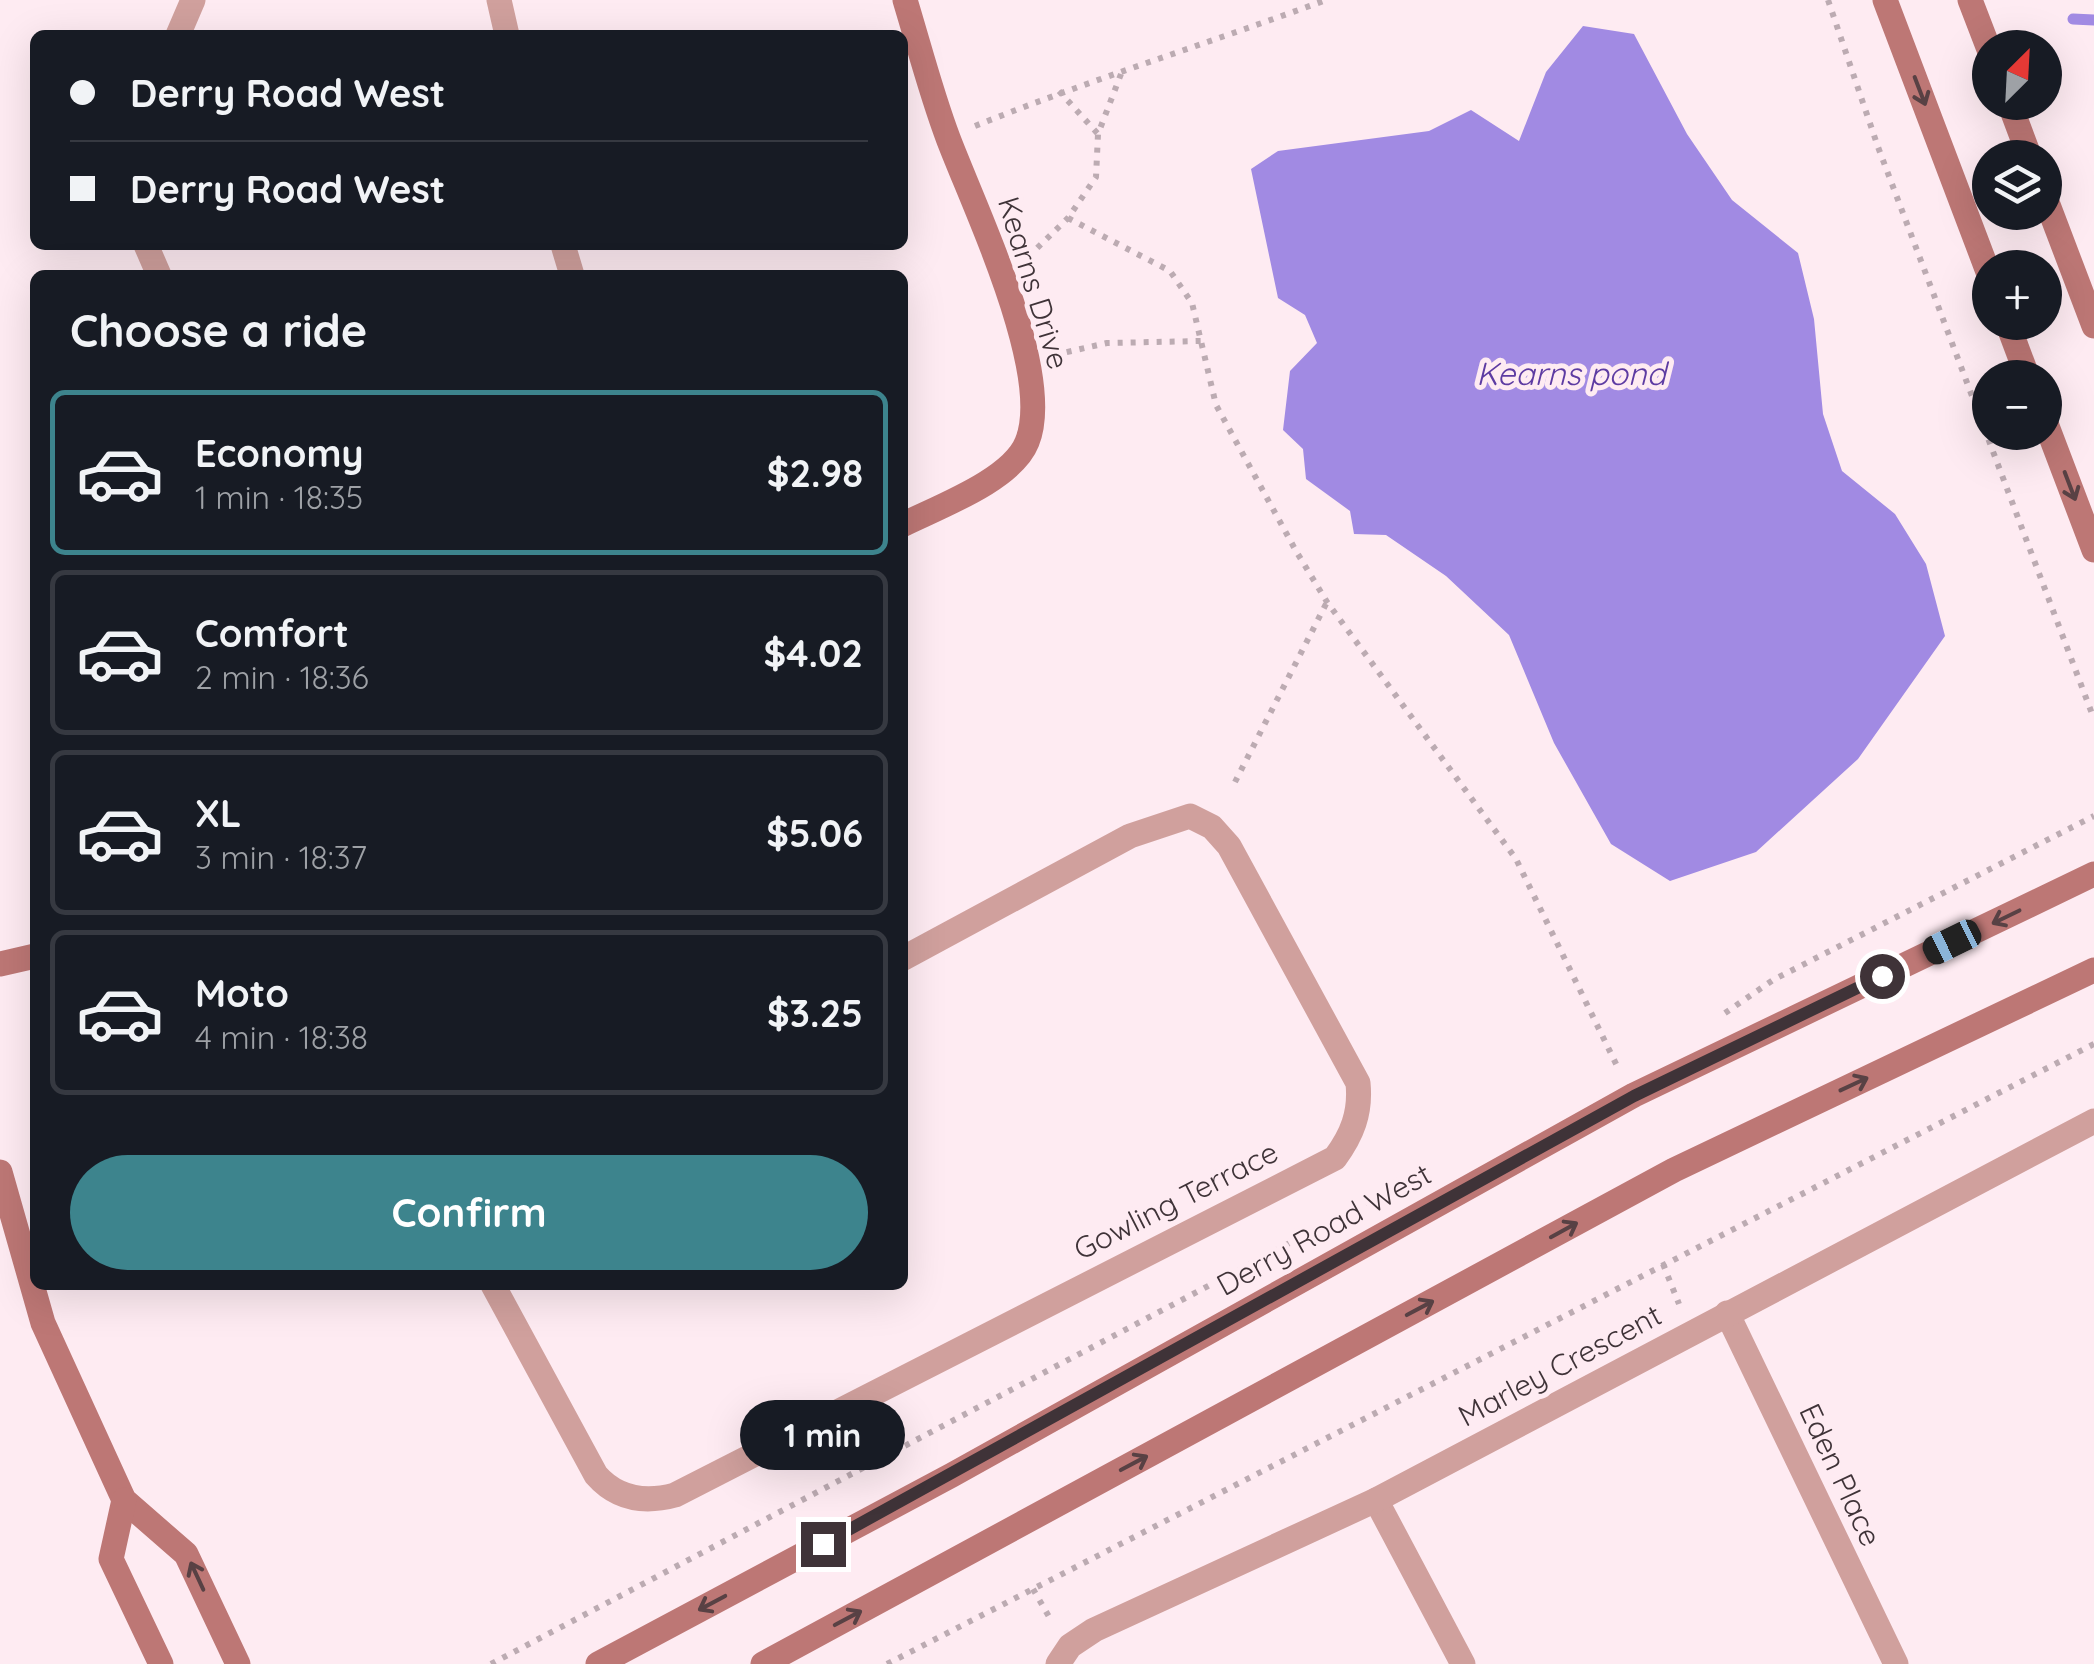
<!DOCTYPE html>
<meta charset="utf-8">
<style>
body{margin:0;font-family:Quicksand,sans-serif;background:#20242c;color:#f1f3f6;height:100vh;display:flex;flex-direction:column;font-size:38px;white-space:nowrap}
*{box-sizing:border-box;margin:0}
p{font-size:32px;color:#9ea1a6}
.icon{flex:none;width:55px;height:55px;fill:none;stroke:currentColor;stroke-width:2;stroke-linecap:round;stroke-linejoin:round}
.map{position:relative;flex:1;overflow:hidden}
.panel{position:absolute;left:30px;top:270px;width:878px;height:1020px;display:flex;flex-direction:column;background:#171b24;border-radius:15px;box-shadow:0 10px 40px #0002}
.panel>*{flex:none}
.hud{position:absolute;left:30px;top:30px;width:878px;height:220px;border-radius:15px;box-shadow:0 10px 40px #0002;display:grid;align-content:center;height:220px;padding:0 40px;background:#171b24}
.needle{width:65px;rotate:24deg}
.buttons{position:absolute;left:1972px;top:30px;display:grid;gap:20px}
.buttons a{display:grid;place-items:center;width:90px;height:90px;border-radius:50%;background:#171b24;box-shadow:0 10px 40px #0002;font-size:50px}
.end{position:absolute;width:45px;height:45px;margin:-22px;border:12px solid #3f3338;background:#fff;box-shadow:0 0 0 5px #fff}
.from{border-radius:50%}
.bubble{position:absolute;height:70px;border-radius:35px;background:#171b24;box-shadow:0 10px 40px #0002;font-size:32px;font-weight:800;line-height:70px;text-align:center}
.car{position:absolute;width:30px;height:60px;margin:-30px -15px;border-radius:12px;box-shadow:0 0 8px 2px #0007;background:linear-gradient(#222 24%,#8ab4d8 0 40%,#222 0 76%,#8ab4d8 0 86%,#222 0)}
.hud b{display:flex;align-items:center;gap:35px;height:95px;font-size:38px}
.hud b+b{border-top:2px solid #363941}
.hud i{width:25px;height:25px;background:#f1f3f6}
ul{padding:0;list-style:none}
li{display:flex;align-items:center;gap:30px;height:165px;margin:0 20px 15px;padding:0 20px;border:5px solid #363941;border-radius:15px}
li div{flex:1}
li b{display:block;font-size:38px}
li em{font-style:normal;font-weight:800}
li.on{border-color:#3d848d}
li>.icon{width:90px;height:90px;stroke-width:1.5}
h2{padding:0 40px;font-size:45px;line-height:120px}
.primary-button{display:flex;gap:20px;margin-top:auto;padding:20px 40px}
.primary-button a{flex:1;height:115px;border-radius:60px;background:#3d848d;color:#fff;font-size:40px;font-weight:800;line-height:115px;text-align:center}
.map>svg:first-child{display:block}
</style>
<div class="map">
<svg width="2094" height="1664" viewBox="0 0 2094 1664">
<rect width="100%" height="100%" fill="#feebf2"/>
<polygon fill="#a18ae3" points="1583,26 1634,34 1687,134 1732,200 1798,253 1814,319 1823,414 1842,471 1895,514 1926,564 1945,636 1858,759 1756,852 1670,881 1611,844 1554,743 1509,635 1446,576 1386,535 1354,534 1350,511 1306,479 1303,449 1283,430 1290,371 1317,343 1305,315 1278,298 1251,169 1278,151 1429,131 1471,110 1519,141 1546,72"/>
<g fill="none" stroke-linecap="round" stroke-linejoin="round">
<polyline stroke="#a18ae3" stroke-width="11" points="2073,19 2094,20"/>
<g stroke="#bcabb2" stroke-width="6" stroke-dasharray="5 8" stroke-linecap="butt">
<polyline points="1828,0 1878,147 2094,719"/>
<polyline points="1059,91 1098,134"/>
<path d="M975,126C1090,80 1209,43 1326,0"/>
<polyline points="1068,218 1170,271 1192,303 1216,405 1296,551 1327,602 1516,859 1619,1070"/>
<polyline points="1028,257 1068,218 1096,177 1098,134 1121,74"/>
<polyline points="1054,355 1107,343 1201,341"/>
<polyline points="1235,782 1327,602"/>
<polyline points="1725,1013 1773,980 2094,816"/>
<polyline points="1663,1264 1679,1304"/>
<polyline points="1033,1589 1052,1622"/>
<polyline points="491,1664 1379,1196"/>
<polyline points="887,1664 2094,1044"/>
</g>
<g stroke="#d0a09d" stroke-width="25">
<polyline points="499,0 507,35"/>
<polyline points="178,35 193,0"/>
<polyline points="146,245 159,275"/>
<polyline points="563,245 572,275"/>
<path d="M493,1285L596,1475C617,1499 645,1503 675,1495L1335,1158C1352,1135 1361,1113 1358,1083L1229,846L1212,827L1190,816L1130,836L902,959"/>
<polyline points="1727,1313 1896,1664"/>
<polyline points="1376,1500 1463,1664"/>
<polyline points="1058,1664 1070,1646 1094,1630 1376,1500 2094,1121"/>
</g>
<g stroke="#bd7775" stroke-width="25">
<polyline points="1885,0 1990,277"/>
<polyline points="1970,0 1990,52"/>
<polyline points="2009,102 2030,158"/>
<polyline points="2045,197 2094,326"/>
<polyline points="2007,322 2028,378"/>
<polyline points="2045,421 2094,550"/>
<path d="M902,525C938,507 1012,480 1027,442C1055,374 974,207 948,138C931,93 919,46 905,0"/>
<polyline points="0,964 35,956"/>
<polyline points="0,1172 43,1323 124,1500 186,1554 238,1664"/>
<polyline points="124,1500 111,1559 161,1664"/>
<polyline points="598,1664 952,1475 1634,1095 2094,874"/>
<polyline points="763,1664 1674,1170 2094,970"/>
</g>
</g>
<defs><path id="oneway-shaft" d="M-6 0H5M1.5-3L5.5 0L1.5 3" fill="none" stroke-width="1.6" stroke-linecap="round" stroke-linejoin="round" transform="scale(2.5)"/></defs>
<g stroke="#584144">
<use href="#oneway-shaft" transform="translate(1920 91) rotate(69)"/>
<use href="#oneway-shaft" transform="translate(2070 486) rotate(69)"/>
<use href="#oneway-shaft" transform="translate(2006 917) rotate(154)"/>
<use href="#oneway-shaft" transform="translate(1854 1084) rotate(-25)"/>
<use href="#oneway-shaft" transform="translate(1564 1230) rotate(-29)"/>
<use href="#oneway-shaft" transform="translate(1420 1308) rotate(-28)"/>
<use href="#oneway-shaft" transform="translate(1134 1463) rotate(-28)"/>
<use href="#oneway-shaft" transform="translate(197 1576) rotate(-115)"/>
<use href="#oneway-shaft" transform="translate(712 1603) rotate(152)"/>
<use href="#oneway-shaft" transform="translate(848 1618) rotate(-28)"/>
</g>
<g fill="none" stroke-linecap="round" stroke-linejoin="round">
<polyline stroke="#3f3338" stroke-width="12" points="823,1544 1634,1096 1882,976"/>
</g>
<g text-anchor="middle" stroke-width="10" stroke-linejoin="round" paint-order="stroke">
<g font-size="30" fill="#3f3338" stroke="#feebf2">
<text transform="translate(1033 283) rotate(73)" y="10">Kearns Drive</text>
<text transform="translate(1176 1201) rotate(-27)" y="10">Gowling Terrace</text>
<text transform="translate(1324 1230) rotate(-29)" y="10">Derry Road West</text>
<text transform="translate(1560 1366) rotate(-28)" y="10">Marley Crescent</text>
<text transform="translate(1840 1475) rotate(65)" y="10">Eden Place</text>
</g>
<g font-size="32" font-style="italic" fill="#5d3ba2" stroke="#feebf2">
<text x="1571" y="385">Kearns pond</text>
</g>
</g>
</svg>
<div class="buttons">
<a><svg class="needle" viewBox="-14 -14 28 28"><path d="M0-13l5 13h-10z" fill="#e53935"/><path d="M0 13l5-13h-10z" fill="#9ea1a6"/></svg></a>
<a><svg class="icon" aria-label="layers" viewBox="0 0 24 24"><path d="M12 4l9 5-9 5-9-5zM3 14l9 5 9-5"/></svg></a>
<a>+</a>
<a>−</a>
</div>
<i class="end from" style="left:1882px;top:976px"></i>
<i class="end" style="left:823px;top:1544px"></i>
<div class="bubble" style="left:740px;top:1400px;width:165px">1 min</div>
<i class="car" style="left:1952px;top:942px;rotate:244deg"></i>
<div class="hud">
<b><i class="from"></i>Derry Road West</b>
<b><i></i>Derry Road West</b>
</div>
<section class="panel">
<h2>Choose a ride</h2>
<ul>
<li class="on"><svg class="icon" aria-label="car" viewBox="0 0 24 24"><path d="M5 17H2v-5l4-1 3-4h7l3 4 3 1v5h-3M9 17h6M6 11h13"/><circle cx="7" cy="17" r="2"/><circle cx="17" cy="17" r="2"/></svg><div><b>Economy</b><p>1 min · 18:35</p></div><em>$2.98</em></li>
<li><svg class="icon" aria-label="car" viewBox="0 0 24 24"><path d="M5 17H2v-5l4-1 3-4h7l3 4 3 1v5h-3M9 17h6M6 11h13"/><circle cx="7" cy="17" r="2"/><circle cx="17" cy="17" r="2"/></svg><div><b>Comfort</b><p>2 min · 18:36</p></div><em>$4.02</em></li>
<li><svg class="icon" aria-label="car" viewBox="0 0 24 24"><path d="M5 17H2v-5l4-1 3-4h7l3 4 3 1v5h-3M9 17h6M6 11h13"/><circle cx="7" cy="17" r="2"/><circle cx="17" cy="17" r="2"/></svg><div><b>XL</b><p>3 min · 18:37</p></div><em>$5.06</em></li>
<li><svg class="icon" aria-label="car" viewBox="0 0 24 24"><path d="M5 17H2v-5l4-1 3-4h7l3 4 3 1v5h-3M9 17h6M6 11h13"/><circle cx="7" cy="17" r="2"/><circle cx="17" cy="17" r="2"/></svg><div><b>Moto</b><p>4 min · 18:38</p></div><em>$3.25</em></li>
</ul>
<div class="primary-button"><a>Confirm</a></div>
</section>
</div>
